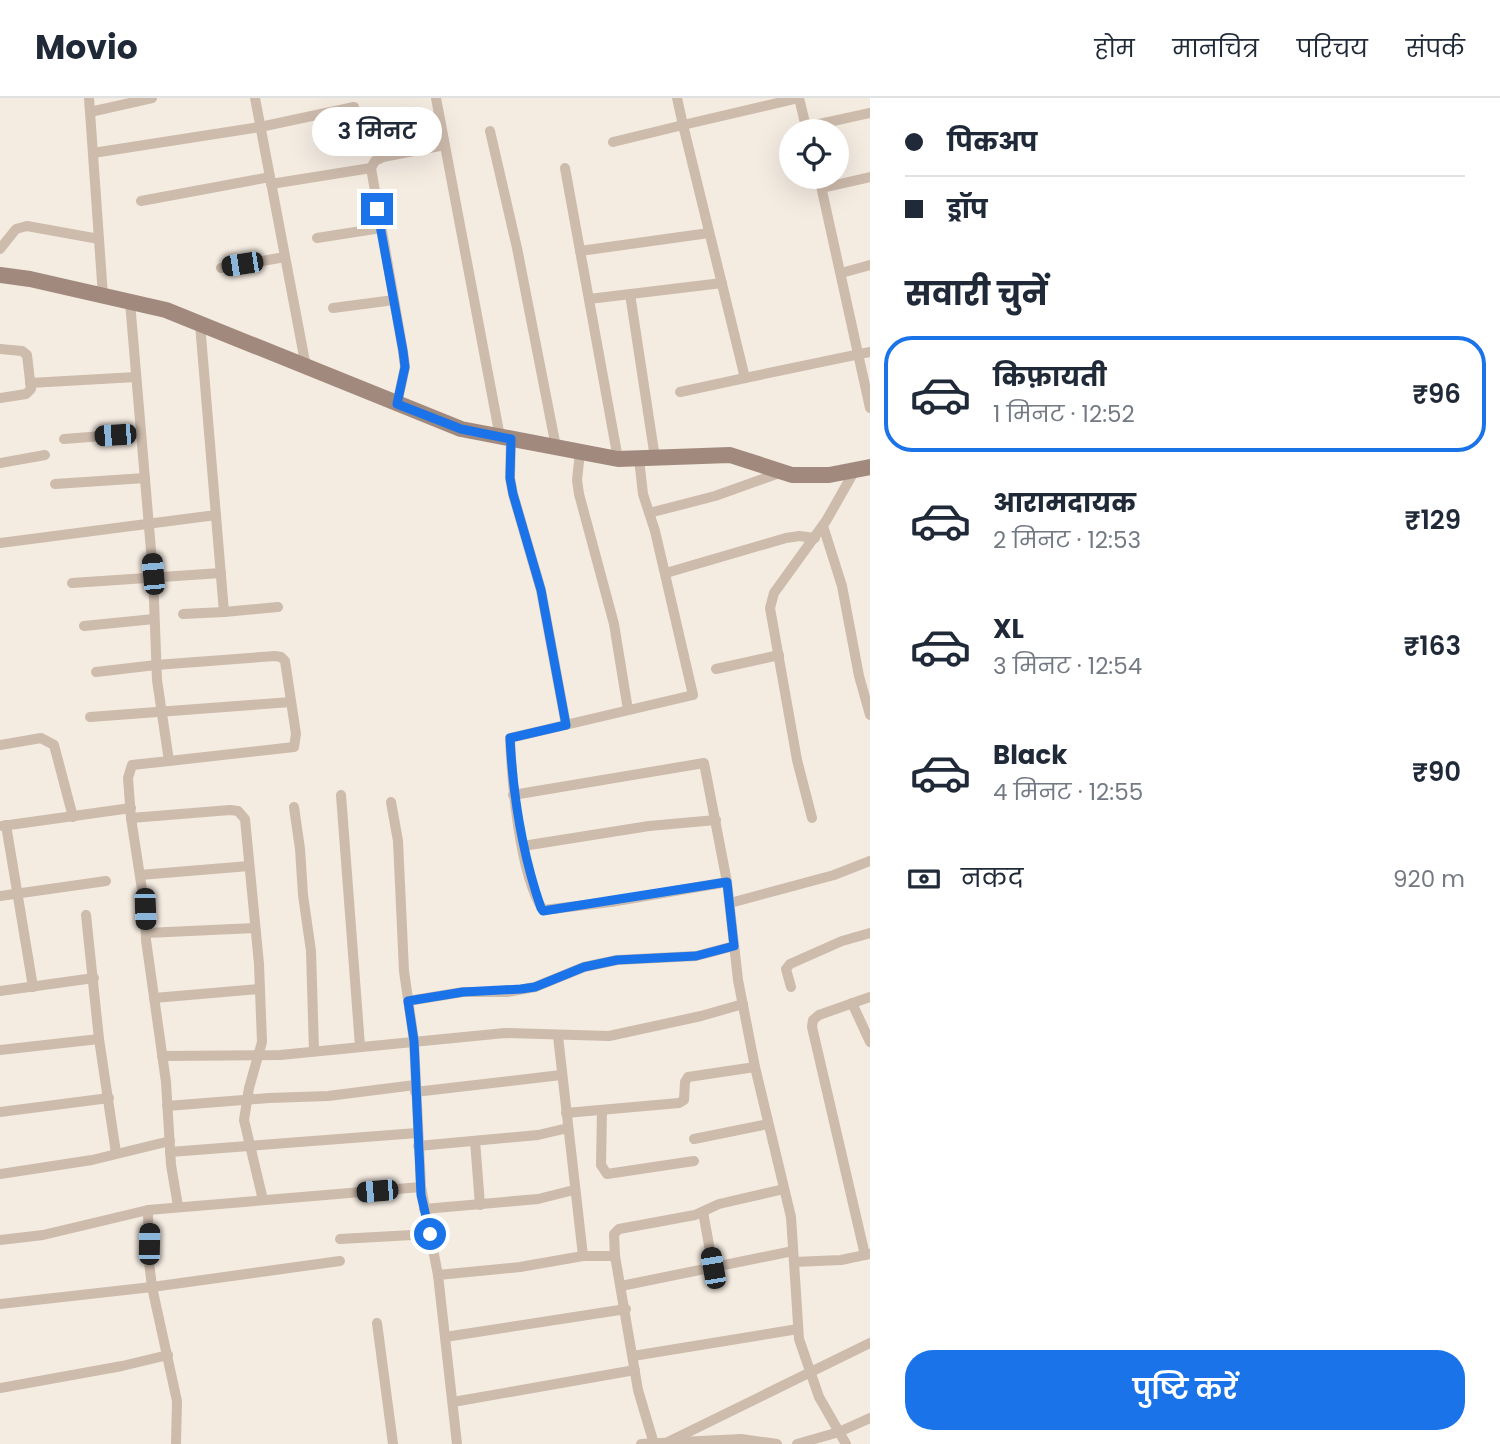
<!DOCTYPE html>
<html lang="hi">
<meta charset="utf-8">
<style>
body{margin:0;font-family:Poppins,"Noto Sans Devanagari",sans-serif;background:#f6f6f7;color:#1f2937;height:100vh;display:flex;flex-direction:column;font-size:26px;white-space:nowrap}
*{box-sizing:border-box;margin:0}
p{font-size:23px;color:#747a83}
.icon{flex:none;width:38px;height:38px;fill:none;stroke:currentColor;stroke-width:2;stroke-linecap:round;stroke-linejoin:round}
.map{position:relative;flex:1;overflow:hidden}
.sheet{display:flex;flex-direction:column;background:#fff;width:630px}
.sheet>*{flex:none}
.hud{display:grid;align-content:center;height:154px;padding:0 35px;background:#fff}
.fabs{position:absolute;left:779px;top:21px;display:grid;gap:14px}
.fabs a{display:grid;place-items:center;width:70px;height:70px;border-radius:50%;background:#fff;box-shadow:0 7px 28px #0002;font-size:35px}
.end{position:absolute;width:32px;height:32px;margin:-16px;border:9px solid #1a73e8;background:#fff;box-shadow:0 0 0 4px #fff}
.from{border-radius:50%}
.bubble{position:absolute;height:49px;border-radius:24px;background:#fff;box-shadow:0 7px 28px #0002;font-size:23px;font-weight:600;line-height:49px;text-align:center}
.car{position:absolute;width:21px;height:42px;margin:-21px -10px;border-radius:9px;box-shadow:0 0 5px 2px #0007;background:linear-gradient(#222 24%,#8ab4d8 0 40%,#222 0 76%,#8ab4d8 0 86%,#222 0)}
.hud b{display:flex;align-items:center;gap:24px;height:66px;font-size:26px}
.hud b+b{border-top:2px solid #e0e1e3}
.hud i{width:18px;height:18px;background:#1f2937}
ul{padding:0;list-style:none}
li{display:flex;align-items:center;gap:21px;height:116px;margin:0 14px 10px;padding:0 21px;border:4px solid transparent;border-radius:28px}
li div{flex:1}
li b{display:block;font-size:26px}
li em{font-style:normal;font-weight:600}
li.selected{border-color:#1a73e8}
li>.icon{width:63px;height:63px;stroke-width:1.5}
h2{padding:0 35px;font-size:32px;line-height:84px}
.pay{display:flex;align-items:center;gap:18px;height:77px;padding:0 35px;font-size:26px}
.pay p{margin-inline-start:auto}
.action{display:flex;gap:14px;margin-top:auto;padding:14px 35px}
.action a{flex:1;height:80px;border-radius:28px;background:#1a73e8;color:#fff;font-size:28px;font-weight:600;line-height:80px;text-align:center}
header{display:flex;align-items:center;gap:42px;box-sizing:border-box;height:98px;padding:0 35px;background:#fff;border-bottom:2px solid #e0e1e3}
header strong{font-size:33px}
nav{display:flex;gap:38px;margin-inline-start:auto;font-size:24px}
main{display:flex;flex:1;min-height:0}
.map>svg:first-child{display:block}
</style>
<header>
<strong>Movio</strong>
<nav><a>होम</a><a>मानचित्र</a><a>परिचय</a><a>संपर्क</a></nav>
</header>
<main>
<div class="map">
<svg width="870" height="1346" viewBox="0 0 870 1346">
<rect width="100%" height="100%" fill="#f4ebe1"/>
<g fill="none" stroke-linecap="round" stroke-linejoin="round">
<g stroke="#cdbbac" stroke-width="10">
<polyline points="89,0 103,198"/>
<polyline points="255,0 306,269"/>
<polyline points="436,0 500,339"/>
<polyline points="677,0 683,27 799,0"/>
<polyline points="799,0 807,33"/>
<polyline points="90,14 152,0"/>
<polyline points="806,29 870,15"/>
<polyline points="490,33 517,150 556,349"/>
<polyline points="613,44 683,27 745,280 870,254"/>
<polyline points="93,55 260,29 354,9"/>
<polyline points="565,70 618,361"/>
<polyline points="819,79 870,310"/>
<polyline points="271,86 371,70"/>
<polyline points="822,90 870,79"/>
<polyline points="141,103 270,79"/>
<polyline points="317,140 381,130"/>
<polyline points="0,151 16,131 27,128 99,141"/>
<polyline points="580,153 709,135"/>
<polyline points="221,170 285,159"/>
<polyline points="841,175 870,167"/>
<polyline points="630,196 655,360"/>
<polyline points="589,201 722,185"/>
<polyline points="130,204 153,476 157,582 169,663 132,667 128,680 131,720 145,811 146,842 166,984 171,1067 178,1108"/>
<polyline points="333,210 394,202"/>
<polyline points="200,226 224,514 278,509"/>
<polyline points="0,251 22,253 27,257 31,291 26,296 0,300"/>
<polyline points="30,285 136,279"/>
<polyline points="680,294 745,280"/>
<polyline points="397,306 405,269 403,253 371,70 375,63 383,59 445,47"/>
<polyline points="64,341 141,335"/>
<polyline points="511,341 510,380 513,396 541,492 566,627"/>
<polyline points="580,354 577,382 579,396 614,526 628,612"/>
<path d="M639,361L643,396L655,433L693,597L510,640C512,685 519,775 543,812L611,804L727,784"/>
<polyline points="0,365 45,357"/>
<polyline points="55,386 145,380"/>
<polyline points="649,415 715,398 782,374"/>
<polyline points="823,428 842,488 859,578 870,617"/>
<polyline points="0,445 216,417"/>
<polyline points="666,475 786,440 799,438 815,440"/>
<polyline points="72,485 221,475"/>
<polyline points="183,516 224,514"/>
<polyline points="84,528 154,521"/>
<polyline points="716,571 779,557"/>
<polyline points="96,574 156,567 275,558 281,559 285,563 296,636 294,649 169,663"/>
<polyline points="90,619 291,604"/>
<polyline points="0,647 41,640 54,647 73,719"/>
<polyline points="341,697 360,948"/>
<polyline points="513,697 704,665 727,784 738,882 755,969 791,1119 799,1241 819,1299 846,1346"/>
<polyline points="391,704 398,743 404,873 414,943 421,1089"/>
<polyline points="294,709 300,751 303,797 311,853 314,953"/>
<polyline points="131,720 230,712 238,713 245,721 259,866 262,944 249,990 244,1022 263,1102"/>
<polyline points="812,720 797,662 770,510 774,495 826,423 855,372"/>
<polyline points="6,727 33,889"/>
<polyline points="2,728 131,710"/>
<polyline points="523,748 649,728 716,722"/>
<polyline points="140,777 249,768"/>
<polyline points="0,798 106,783"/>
<polyline points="730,805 834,777 870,763"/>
<polyline points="86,817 99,941 116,1055"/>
<polyline points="146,835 255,830"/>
<polyline points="791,889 786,871 790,866 842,843 870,835"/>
<polyline points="0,893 94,880"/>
<polyline points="154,900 260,891"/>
<polyline points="408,903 463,894 507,894 535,889 584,869 617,862 696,858 734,848"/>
<polyline points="852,905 870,944"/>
<polyline points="558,938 583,1158"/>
<polyline points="0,952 99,941"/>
<polyline points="162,958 280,957 505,935 609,938 701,918 743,906"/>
<polyline points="415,994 561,977"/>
<polyline points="167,1008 269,1000 328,998 415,987"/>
<polyline points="602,1012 601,1067 607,1076 694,1063"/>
<polyline points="0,1014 109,1000"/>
<polyline points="566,1015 679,1005 684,1002 685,984 688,979 755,969"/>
<polyline points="694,1041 768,1026"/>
<polyline points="475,1043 480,1107"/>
<polyline points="418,1048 538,1037 568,1030"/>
<polyline points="170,1054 417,1035"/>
<polyline points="0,1076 92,1062 170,1043"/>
<polyline points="424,1111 538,1101 574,1092"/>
<polyline points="148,1112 149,1164 152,1189 177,1303 176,1346"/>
<polyline points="703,1114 713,1169"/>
<polyline points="340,1141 430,1136"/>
<polyline points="0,1142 43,1137 148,1112 421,1089 438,1177 520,1169 583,1158 615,1158 638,1292 654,1346"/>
<polyline points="865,1157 812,929 813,922 819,917 870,899"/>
<polyline points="615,1158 614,1136 619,1131 695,1117 719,1106 784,1091"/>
<polyline points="794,1164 841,1162 870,1156"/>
<polyline points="438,1177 457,1346"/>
<polyline points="621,1188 793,1153"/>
<polyline points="0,1206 152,1189 340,1163"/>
<polyline points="377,1225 393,1346"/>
<polyline points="445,1239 626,1211"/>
<polyline points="633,1258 798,1231"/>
<polyline points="0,1290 122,1268 168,1257"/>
<polyline points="453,1304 635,1272"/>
<polyline points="668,1344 870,1245"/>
<polyline points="641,1346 741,1341 777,1346"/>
<polyline points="797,1346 839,1334 870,1320"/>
</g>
<polyline stroke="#a18a7d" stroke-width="16" points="0,177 30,181 166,212 461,331 618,361 730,357 792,377 829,377 870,369"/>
</g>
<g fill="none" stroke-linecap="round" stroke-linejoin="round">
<path stroke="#1a73e8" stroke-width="9" d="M377,111L403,253L405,269L397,306L461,331L511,341L510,380L513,396L541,492L566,627L510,640C513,699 522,755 541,810L543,813L727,784L734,848L696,858L617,862L584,869L535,889L521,891L463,894L408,903L414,943L421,1097L430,1136"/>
</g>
</svg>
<div class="fabs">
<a><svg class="icon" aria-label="locate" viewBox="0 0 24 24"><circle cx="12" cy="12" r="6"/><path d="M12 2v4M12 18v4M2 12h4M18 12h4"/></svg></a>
</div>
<i class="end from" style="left:430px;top:1136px"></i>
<i class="end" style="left:377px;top:111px"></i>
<div class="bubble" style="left:312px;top:9px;width:130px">3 मिनट</div>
<i class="car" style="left:242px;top:166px;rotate:261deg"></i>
<i class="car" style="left:115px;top:337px;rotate:266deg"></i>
<i class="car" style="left:153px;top:476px;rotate:355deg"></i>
<i class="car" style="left:145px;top:811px;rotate:178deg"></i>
<i class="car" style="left:377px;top:1093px;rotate:265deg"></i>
<i class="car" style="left:149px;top:1146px;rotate:1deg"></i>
<i class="car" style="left:713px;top:1170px;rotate:350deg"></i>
</div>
<section class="sheet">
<div class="hud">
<b><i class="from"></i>पिकअप</b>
<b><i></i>ड्रॉप</b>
</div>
<h2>सवारी चुनें</h2>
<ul>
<li class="selected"><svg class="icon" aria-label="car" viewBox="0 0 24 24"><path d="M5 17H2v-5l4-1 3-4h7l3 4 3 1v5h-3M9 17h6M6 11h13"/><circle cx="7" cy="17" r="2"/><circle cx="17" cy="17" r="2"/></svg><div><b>किफ़ायती</b><p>1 मिनट · 12:52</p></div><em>₹96</em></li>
<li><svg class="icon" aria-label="car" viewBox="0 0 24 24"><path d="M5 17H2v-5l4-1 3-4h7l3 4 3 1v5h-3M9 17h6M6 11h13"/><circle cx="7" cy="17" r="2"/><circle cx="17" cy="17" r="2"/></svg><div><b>आरामदायक</b><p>2 मिनट · 12:53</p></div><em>₹129</em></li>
<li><svg class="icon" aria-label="car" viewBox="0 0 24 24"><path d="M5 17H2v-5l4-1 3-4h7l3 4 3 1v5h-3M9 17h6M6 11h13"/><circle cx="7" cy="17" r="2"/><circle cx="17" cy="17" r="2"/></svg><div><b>XL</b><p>3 मिनट · 12:54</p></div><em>₹163</em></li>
<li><svg class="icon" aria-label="car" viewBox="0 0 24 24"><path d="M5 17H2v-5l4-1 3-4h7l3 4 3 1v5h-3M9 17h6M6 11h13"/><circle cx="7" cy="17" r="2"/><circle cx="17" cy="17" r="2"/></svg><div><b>Black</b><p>4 मिनट · 12:55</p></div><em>₹90</em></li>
</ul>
<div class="pay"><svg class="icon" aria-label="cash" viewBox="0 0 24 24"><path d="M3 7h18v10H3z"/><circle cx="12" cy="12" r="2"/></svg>नकद<p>920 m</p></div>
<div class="action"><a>पुष्टि करें</a></div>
</section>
</main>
